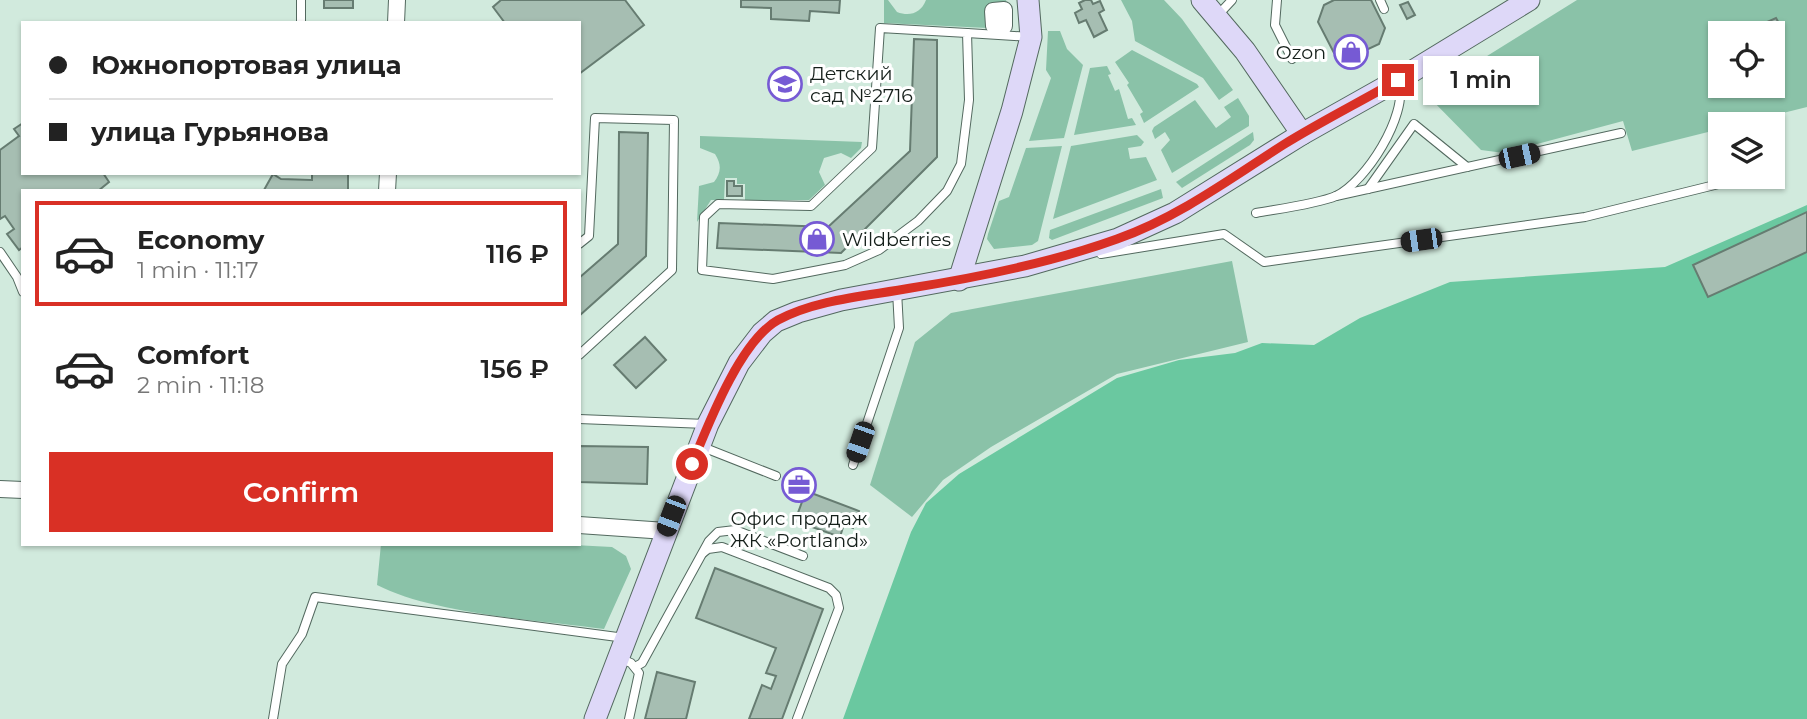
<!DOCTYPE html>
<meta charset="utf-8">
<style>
body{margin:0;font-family:Montserrat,sans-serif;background:#f2f2f2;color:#222;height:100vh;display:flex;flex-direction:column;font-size:26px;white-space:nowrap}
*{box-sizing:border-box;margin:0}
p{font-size:23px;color:#767676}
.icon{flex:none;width:38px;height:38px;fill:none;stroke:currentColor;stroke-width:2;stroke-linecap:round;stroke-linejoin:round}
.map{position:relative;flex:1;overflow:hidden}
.details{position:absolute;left:21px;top:189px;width:560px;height:357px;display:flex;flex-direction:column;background:#fff;border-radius:0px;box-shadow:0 2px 5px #0004}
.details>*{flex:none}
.top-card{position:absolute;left:21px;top:21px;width:560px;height:154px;border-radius:0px;box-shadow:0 2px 5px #0004;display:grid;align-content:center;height:154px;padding:0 28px;background:#fff}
.tools{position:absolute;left:1708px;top:21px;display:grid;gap:14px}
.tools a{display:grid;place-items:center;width:77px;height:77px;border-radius:0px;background:#fff;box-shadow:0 2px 5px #0004;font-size:35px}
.end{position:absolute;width:32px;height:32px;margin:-16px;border:9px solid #d93025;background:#fff;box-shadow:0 0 0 4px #fff}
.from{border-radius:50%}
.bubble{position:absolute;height:49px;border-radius:0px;background:#fff;box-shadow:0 2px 5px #0004;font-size:23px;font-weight:600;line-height:49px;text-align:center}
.car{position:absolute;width:21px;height:42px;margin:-21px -10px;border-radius:9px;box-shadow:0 0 5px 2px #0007;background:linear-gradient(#222 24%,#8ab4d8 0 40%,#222 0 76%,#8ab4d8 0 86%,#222 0)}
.top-card b{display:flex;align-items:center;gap:24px;height:66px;font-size:26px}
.top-card b+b{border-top:2px solid #e0e0e0}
.top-card i{width:18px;height:18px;background:#222}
ul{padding:12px 0 0;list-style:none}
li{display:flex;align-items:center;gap:21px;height:105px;margin:0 14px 10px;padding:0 14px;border:4px solid transparent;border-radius:0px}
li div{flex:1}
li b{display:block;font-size:26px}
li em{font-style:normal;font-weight:600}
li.active{border-color:#d93025}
li>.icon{width:63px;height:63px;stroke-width:1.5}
.action{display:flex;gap:14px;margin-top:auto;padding:14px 28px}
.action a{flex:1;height:80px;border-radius:0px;background:#d93025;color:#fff;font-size:28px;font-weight:600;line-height:80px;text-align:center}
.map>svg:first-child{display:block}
</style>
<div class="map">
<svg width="1807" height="719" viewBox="0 0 1807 719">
<rect width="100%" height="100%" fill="#d1eadd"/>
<g fill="#8ac2a8" fill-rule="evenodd">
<path d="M884,0H888L897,12C910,17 921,13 926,0H1006L1009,9L1008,29L884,23Z"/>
<polygon points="1121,0 1164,0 1182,19 1233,90 1219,100 1203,78 1135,41 1132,21"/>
<path d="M1577,0H1807V107L1739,124H1720V129L1632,151L1623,121L1504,153L1481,150L1426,94ZM1720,33H1773V86H1720Z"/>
<polygon points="1048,31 1060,31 1067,49 1083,65 1064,138 1029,141 1051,78 1046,70"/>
<polygon points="1132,50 1197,84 1199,87 1144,123 1140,114 1143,112 1127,85 1129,83 1115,62"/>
<polygon points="1107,66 1111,74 1108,75 1115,91 1119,89 1128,119 1132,118 1136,125 1074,135 1090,68"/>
<polygon points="1238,98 1249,116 1249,126 1172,173 1161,150 1170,140 1165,132 1155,139 1152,131 1154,127 1195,100 1216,128 1231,117 1224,107"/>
<polygon points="1253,132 1254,140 1250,145 1182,188 1176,182"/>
<polygon points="1137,135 1144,142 1141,146 1128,148 1130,159 1146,157 1157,180 1053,219 1071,146"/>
<path d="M700,136L862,142L861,148L851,158L841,153L824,158L819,172L825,185L809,200H745V184H737V178H725L724,200H711L697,222L699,186L714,182C721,173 722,165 715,154L700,148Z"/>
<polygon points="1062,146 1038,241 1032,245 994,249 987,239 988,234 999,201 1009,197 1026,148"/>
<polygon points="1161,189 1163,198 1052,240 1049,238 1050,230"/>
<polygon points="1232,261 1248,342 1117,374 991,447 943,480 912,517 870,485 915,342 951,313"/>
<path d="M381,544H554L612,547L626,556L631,569L604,629C539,620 433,614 377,585Z"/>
</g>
<polygon fill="#6ac8a0" points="1807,205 1807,719 843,719 911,532 926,503 959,474 1117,378 1179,360 1235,353 1262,343 1314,345 1360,318 1450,282 1665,267"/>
<g fill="#a6beb2" stroke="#667c71" stroke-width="2">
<rect x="324" y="0" width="29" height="8"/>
<polygon points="501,0 625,0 644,25 579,74 579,23 505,23 493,7"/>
<polygon points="741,0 840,0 839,13 810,11 809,21 771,19 771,8 741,7"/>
<polygon points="1085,0 1091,0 1093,4 1100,1 1104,10 1099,13 1107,30 1094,37 1086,20 1079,23 1075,13 1082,9 1079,3"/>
<polygon points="1334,0 1371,0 1385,28 1379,44 1349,58 1334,53 1318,22 1324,5"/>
<polygon points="1408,2 1415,15 1407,19 1400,5"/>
<polygon points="1776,18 1780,25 1761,33 1758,26"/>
<polygon points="914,39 937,40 937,157 841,253 717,248 719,223 828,227 910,151"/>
<polygon points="23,123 23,173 103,173 109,182 98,191 23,191 23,247 19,250 7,234 14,229 5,216 0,219 0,150 19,136 14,129"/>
<polygon points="619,132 648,133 646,256 579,316 579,278 618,244"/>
<polygon points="312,173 348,173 348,191 264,190 273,174 281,179 312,180"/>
<polygon points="727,181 734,181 734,186 742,186 742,196 727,196"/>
<polygon points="1807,212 1807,252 1708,297 1693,265"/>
<polygon points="645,337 666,360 636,388 614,365"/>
<polygon points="579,446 648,447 647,484 579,482"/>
<polygon points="806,491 859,511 853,528 844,524 840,537 795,521"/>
<polygon points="715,568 823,609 782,719 749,719 762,685 771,689 776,676 766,673 776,648 696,618"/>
<polygon points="657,672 695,682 686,719 645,719"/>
</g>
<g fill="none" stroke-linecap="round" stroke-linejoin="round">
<g stroke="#53695f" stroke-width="10">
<g id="lane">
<polyline points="1277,0 1275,25 1292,59"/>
<polyline points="1380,0 1384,9"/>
<polyline points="1218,15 1232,0"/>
<polyline points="301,23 301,0"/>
<polygon points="880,28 967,33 969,100 961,164 947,191 918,221 879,250 845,265 773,279 702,270 704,217 718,204 811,206 872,148"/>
<polyline points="967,33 1030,37"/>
<polyline points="1368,189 1414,124 1467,167"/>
<polyline points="1336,196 1621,133"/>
<path d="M1256,213C1278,209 1317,204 1336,196C1366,182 1408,115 1399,83"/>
<polyline points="579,244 589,236 595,118 674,120 672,270 579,355"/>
<polyline points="0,252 17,277 23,292"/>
<polyline points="1101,254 1224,234 1264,262 1585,217 1747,177"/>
<polyline points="579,419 706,424"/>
<polyline points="700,446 776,476"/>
<polyline points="853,465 899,328 897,291"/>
<polyline points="703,553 708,549 722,547 829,588 836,595 839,608 797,719"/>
<polyline points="619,658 631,663 639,673 629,719"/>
<polyline points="635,667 642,663 709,541 718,532 735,530 803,556"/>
<polyline points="273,719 282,664 302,634 315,597 625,638"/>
</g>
</g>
<g stroke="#53695f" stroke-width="18">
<g id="street">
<polygon points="1004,10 1004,26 994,26 993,11"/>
<polyline points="396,23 397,0"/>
<polyline points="387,191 388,173"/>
<polyline points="0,489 23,490"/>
<polyline points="579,525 666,531"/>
</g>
</g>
<g stroke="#53695f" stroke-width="23">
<g id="secondary">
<polyline points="1202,0 1245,51 1302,134"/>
<polyline points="959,280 1012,111 1031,37 1028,0"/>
<polyline points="595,719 708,424 739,363 762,333 776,321 798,312 841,300 1025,266 1118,239 1175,213 1302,134 1398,80 1529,0"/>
</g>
</g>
<use href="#lane" stroke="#fff" stroke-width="8"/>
<use href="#street" stroke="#fff" stroke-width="16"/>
<use href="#secondary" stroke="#ded8f8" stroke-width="21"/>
</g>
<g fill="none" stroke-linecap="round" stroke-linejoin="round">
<path stroke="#d93025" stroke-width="9" d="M692,464C708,425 740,341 778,320C817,299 868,296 911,288C980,277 1051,263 1117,239C1177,218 1230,179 1283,145C1320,122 1360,102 1398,80"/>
</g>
<defs>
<g id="shop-ring" transform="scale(1.75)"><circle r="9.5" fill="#fff" stroke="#765ad4" stroke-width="1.5"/><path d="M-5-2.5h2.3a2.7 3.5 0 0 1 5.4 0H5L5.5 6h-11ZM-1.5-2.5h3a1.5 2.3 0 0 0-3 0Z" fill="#765ad4"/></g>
<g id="school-ring" transform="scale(1.75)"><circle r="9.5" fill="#fff" stroke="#765ad4" stroke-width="1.5"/><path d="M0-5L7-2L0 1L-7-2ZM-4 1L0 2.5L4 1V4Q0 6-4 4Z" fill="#765ad4"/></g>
<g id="office-ring" transform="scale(1.75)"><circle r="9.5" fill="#fff" stroke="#765ad4" stroke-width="1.5"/><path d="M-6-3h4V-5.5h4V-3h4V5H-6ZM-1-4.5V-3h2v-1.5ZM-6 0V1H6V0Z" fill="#765ad4"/></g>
</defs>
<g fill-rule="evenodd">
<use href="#shop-ring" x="1351" y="52"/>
<use href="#school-ring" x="785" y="84"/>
<use href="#shop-ring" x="817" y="239"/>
<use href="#office-ring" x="799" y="485"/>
</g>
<g text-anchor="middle" stroke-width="6" stroke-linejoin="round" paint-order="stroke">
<g font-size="19" fill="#151f1a" stroke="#fff" text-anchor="start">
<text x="1326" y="59" text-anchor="end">Ozon</text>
<text x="810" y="80">Детский<tspan x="810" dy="22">сад №2716</tspan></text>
<text x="842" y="246">Wildberries</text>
<text x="799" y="525" text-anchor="middle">Офис продаж<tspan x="799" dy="22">ЖК «Portland»</tspan></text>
</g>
</g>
</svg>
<div class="tools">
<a><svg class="icon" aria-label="locate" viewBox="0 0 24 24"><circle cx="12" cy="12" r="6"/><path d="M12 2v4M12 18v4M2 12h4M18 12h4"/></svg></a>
<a><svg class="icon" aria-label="layers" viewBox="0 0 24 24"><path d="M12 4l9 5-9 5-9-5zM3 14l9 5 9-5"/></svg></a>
</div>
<i class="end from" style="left:692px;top:464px"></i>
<i class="end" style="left:1398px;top:80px"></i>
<div class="bubble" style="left:1423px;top:56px;width:116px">1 min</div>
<i class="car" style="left:1519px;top:156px;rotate:78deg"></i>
<i class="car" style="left:1421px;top:240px;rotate:262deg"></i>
<i class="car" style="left:860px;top:442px;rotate:199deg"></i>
<i class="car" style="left:671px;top:516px;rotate:201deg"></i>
<div class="top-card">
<b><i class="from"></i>Южнопортовая улица</b>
<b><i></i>улица Гурьянова</b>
</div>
<section class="details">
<ul>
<li class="active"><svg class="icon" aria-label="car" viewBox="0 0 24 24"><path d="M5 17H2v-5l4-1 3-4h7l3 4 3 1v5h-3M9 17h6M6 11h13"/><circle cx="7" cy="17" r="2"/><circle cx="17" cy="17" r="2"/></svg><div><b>Economy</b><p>1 min · 11:17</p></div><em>116 ₽</em></li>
<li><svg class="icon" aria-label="car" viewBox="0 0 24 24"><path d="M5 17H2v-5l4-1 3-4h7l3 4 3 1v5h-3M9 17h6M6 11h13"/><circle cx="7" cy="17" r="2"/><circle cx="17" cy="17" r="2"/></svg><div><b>Comfort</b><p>2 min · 11:18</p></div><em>156 ₽</em></li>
</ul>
<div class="action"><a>Confirm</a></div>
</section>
</div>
